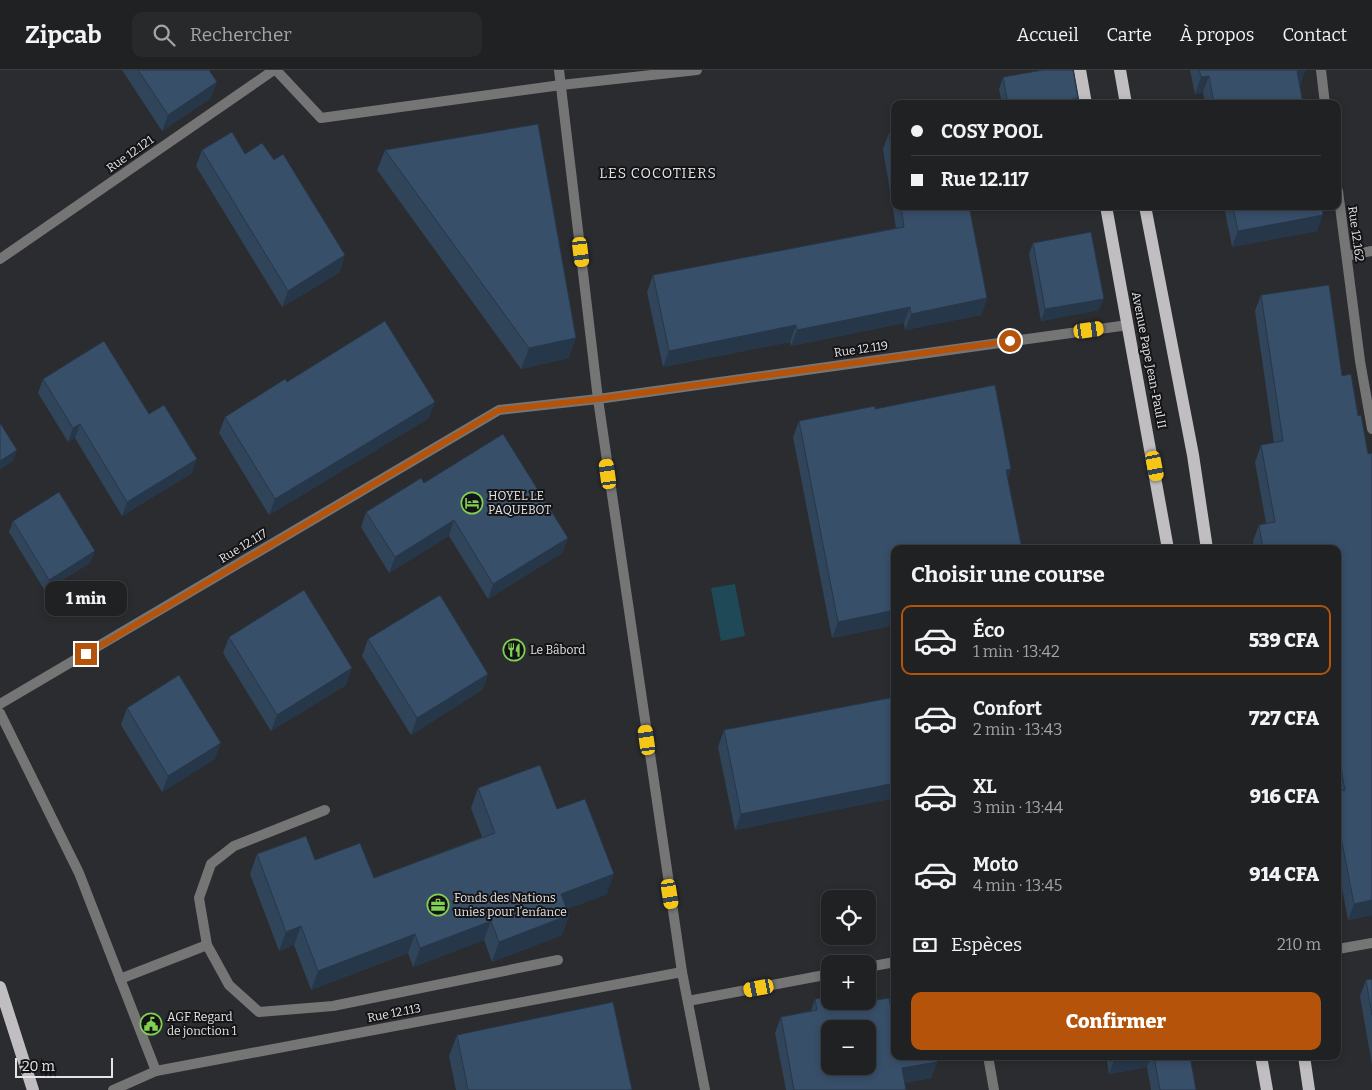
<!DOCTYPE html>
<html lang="fr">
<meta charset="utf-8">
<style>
body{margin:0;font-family:Bitter,serif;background:#28292b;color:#f1f3f6;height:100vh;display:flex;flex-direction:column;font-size:19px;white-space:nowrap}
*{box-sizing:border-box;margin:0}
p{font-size:16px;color:#a2a3a6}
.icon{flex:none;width:28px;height:28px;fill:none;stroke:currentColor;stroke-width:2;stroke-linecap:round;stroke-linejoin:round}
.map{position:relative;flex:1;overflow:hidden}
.drawer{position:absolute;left:891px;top:475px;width:450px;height:515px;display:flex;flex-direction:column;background:#202123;border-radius:10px;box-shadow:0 2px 8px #0003,0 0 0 1px #3d3e41}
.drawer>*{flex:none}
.banner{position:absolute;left:891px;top:30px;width:450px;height:110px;border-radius:10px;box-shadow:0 2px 8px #0003,0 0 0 1px #3d3e41;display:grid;align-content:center;height:110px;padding:0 20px;background:#202123}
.fabs{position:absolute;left:821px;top:820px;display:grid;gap:10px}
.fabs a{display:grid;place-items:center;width:55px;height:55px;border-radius:10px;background:#202123;box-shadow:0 2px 8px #0003,0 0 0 1px #3d3e41;font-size:25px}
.scale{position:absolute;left:15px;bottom:12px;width:98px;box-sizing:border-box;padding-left:5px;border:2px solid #e4e4e6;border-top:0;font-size:14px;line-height:18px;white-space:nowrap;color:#e4e4e6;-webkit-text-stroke:4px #141416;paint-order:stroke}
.end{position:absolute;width:22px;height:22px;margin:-11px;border:6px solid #b45309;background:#fff;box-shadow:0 0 0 2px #fff}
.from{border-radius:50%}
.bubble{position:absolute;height:35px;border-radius:10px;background:#202123;box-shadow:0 2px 8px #0003,0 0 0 1px #3d3e41;font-size:16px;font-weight:800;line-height:35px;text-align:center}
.car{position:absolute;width:15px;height:30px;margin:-15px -8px;border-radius:6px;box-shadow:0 0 4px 1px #0007;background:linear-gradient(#f5c518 24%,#345 0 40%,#f5c518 0 76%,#345 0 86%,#f5c518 0)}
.banner b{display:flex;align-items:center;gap:18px;height:48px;font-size:19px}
.banner b+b{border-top:1px solid #3d3e41}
.banner i{width:12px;height:12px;background:#f1f3f6}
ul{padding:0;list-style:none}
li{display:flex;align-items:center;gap:15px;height:70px;margin:0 10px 8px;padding:0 10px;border:2px solid transparent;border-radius:10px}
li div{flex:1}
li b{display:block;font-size:19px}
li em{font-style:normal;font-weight:800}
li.active{border-color:#b45309}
li>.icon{width:45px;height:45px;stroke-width:1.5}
h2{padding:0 20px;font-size:22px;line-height:60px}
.pay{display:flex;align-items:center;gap:12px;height:55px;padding:0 20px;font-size:19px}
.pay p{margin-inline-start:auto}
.action{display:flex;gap:10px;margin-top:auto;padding:10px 20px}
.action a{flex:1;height:58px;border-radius:10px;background:#b45309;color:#fff;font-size:20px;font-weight:800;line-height:58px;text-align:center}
header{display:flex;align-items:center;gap:30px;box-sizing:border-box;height:70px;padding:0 25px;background:#202123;border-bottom:1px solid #3d3e41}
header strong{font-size:24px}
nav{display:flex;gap:28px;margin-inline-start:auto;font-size:18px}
.search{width:350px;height:45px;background:#28292b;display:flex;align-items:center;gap:12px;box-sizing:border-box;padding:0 18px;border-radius:10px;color:#a2a3a6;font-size:19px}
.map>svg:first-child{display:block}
</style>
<header>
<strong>Zipcab</strong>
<div class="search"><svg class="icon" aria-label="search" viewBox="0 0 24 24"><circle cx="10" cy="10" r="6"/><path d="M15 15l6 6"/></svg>Rechercher</div>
<nav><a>Accueil</a><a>Carte</a><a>À propos</a><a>Contact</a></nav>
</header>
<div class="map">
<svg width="1372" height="1020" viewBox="0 0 1372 1020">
<rect width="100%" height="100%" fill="#2b2c2f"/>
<polygon fill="#204957" points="735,514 745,566 721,571 711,518"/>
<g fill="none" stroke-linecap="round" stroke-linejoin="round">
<g stroke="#767576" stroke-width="10">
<polyline points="0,643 79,803 156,1001"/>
<polyline points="325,740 234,776 211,794 199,828 207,875 229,915 259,942 333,936 558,890"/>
<polyline points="120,909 207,875"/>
</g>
<g stroke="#767576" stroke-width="10">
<polyline points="276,0 321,48 561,15 697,0"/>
<polyline points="559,0 598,329 682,902 705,1020"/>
<polyline points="1321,0 1325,34"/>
<polyline points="1338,121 1360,291 1372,359"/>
<polyline points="1347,186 1372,181"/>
<polyline points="0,189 274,0"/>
<polyline points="0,634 499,340 598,329 1128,255"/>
<polyline points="1338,879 1372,873"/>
<polyline points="868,897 895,892"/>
<polyline points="688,931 830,904"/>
<polyline points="988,986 994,1020"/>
<polyline points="113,1020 156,1001 682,902"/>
</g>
<g stroke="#c0bec1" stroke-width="12">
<polyline points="1080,0 1086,34"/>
<polyline points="1120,0 1126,34"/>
<polyline points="1106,136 1168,479"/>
<polyline points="1145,136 1193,385 1207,479"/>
<polyline points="0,917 33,1020"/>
<polyline points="1261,986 1267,1020"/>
<polyline points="1304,986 1309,1020"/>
</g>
</g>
<g fill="#30445a">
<polygon points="122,0 209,0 211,28 162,61"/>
<polygon points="1190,0 1305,0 1300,15 1303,34 1205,34 1203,22 1195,24"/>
<polygon points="1003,7 1078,28 1076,34 1002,34 999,19"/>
<polygon points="895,62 895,136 981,136 969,138 987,228 981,245 905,260 904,253 791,276 790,272 663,297 647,222 653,205 896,158 883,79 889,63"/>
<polygon points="202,80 245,84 340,202 282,237 196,96"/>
<polygon points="385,80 569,288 521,299 377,100"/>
<polygon points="1224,136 1322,136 1317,161 1232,177"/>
<polygon points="1033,173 1099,240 1041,251 1029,184"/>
<polygon points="1329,215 1342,306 1351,304 1358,346 1361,345 1368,384 1372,383 1372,845 1348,850 1338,798 1338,479 1254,479 1253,471 1259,455 1266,453 1255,392 1261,375 1274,373 1255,241 1261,225"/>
<polygon points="43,309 149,344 192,403 122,446 75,368 68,372 38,323"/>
<polygon points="287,312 429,348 269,445 219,363 225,347"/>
<polygon points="875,339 1011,399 1008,408 895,479 895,555 832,568 793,367 799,351"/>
<polygon points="424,413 568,468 562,483 488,529 449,466 389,503 361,457 366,442"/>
<polygon points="13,451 91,492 45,521 9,462"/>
<polygon points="229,567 346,615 271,661 223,583"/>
<polygon points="368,569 488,604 482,620 411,665 362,586"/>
<polygon points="895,627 895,728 735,760 718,677 724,660"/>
<polygon points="127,638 215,689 162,722 121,655"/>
<polygon points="478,718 557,739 607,824 567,839 569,845 562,865 492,892 484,870 413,897 408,883 311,920 294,875 279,881 250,804 257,784 315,790 374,808 482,767 471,738"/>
<polygon points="1372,909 1372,995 1360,926 1366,910"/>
<polygon points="815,929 852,934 893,951 937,992 931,1008 904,1013 906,1020 786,1020 775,963 781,947 811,941"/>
<polygon points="457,965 632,1020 456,1020 449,986"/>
<polygon points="1106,986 1214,986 1190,990 1196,1020 1151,1020 1147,997 1109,1004"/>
</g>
<g fill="#27374a">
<polygon points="1305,0 1299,16 1297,1"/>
<polygon points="1209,6 1203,22 1195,24 1201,7"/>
<polygon points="217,12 211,28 162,61 168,45"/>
<polygon points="1078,28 1076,34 1046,34"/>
<polygon points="961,136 981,136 960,140"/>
<polygon points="1323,145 1317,161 1232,177 1238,161"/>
<polygon points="345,185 340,202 282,237 288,221"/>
<polygon points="987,228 981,245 905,260 911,244"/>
<polygon points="1104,229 1099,240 1041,251 1045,239"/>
<polygon points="910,237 904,253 791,276 797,260"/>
<polygon points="796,255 790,272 663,297 669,281"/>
<polygon points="576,268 569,288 521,299 529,278"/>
<polygon points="435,332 429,348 269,445 275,429"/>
<polygon points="80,354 75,368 68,372 73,358"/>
<polygon points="17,380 13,391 0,400 0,391"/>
<polygon points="197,389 192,403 122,446 127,432"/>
<polygon points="1011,399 1005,415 1006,400"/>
<polygon points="454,450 449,466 389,503 395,487"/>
<polygon points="568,468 562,483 488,529 493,514"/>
<polygon points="95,481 91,492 45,521 49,510"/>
<polygon points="895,540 895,555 832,568 838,552"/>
<polygon points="352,598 346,615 271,661 277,645"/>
<polygon points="488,604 482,620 411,665 417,648"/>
<polygon points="221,673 215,689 162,722 168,706"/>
<polygon points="895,713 895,728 735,760 741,744"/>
<polygon points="614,804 607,824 554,844 561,824"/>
<polygon points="1372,830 1372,845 1348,850 1354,834"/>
<polygon points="569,845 562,865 492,892 499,872"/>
<polygon points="491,851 484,870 413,897 420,878"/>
<polygon points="301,856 294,875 279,881 286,862"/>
<polygon points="415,864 408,883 311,920 318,901"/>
<polygon points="1123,986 1151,986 1147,997 1109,1004 1115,988"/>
<polygon points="1183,986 1214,986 1182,992"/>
<polygon points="937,992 931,1008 896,1015 902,998"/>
</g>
<g fill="#384f69" stroke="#27374a" fill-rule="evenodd">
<polygon points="138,0 209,0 217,12 168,45"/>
<polygon points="1043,0 1073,0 1078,28 1046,34 1008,34 1003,7"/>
<polygon points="1199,0 1304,0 1297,1 1303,34 1214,34 1209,6 1201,7"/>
<polygon points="538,54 576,268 529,278 385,80"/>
<polygon points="232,62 245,84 262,73 274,90 283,84 345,185 288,221 202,80"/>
<polygon points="895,62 895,101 889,63"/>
<polygon points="901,136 969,136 987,228 911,244 910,237 797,260 796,255 669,281 653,205 904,157"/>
<polygon points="1233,136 1322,136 1323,145 1238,161"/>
<polygon points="1091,162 1104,229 1045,239 1033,173"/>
<polygon points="1329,215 1342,306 1351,304 1358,346 1361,345 1368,384 1372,383 1372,830 1354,834 1338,752 1338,721 1345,720 1338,680 1338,479 1263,479 1259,455 1275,452 1261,375 1283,371 1261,225"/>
<polygon points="385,251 435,332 275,429 225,347 285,309 287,312"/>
<polygon points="104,271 149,344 164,335 197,389 127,432 80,354 73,358 43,309"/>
<polygon points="995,315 1011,399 1006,400 1022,479 895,479 895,540 838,552 799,351 875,336 875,339"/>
<polygon points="0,353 17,380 0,391"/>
<polygon points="503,364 568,468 493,514 454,450 395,487 366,442 421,408 424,413"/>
<polygon points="59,422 95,481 49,510 13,451"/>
<polygon points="304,520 352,598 277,645 229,567"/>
<polygon points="440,525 488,604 417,648 368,569"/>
<polygon points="179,605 221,673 168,706 127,638"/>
<polygon points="895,627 895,713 741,744 724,660"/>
<polygon points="540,695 557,739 585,729 614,804 561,824 569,845 499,872 491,851 420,878 415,864 318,901 301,856 286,862 257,784 306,766 315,790 360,773 374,808 495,763 478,718"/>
<polygon points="1372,909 1372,945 1366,910"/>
<path d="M830,927V931H851L852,934L889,928L893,951L895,950V986H936L937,992L902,998L906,1020H794L781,947L817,940L815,929ZM830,959H868V996H830Z"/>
<polygon points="613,932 632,1020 468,1020 457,965"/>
<polygon points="1154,986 1190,986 1196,1020 1160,1020"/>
</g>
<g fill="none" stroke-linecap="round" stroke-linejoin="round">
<polyline stroke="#b45309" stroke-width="6" points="86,584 499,340 598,329 1010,271"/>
</g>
<defs>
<g id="hotel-ring" transform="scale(1.125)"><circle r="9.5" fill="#141416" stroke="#80d051" stroke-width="1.5"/><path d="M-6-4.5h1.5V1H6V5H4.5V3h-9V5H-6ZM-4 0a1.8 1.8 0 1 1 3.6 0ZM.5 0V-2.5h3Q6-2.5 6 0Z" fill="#80d051"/></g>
<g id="restaurant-ring" transform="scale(1.125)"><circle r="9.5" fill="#141416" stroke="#80d051" stroke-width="1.5"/><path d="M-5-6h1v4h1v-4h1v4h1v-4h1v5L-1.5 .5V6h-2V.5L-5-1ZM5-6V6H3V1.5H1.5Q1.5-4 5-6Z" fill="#80d051"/></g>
<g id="office-ring" transform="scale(1.125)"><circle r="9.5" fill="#141416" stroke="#80d051" stroke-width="1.5"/><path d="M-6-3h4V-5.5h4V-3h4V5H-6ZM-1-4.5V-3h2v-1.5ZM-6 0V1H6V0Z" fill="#80d051"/></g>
<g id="civic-ring" transform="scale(1.125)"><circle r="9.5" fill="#141416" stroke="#80d051" stroke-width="1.5"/><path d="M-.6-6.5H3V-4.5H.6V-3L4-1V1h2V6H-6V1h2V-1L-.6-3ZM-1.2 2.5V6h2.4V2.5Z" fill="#80d051"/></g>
</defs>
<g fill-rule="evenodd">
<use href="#hotel-ring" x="472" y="433"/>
<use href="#restaurant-ring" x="514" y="580"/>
<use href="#office-ring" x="438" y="835"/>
<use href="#civic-ring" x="151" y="954"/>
</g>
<g text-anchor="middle" stroke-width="4" stroke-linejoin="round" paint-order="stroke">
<g font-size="12" fill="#e4e4e6" stroke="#141416">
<text transform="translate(130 84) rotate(-35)" y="4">Rue 12.121</text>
<text transform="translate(1356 164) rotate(82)" y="4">Rue 12.162</text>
<text transform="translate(861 279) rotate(-8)" y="4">Rue 12.119</text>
<text transform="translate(1149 290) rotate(79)" y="4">Avenue Pape Jean-Paul II</text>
<text transform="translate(243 476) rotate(-31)" y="4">Rue 12.117</text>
<text transform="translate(394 943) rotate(-11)" y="4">Rue 12.113</text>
</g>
<g font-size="12" fill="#e4e4e6" stroke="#141416" text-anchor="start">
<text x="488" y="430">HOYEL LE<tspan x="488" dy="14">PAQUEBOT</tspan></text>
<text x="530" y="584">Le Bâbord</text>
<text x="454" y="832">Fonds des Nations<tspan x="454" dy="14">unies pour l’enfance</tspan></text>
<text x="167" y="951">AGF Regard<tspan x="167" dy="14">de jonction 1</tspan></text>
</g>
<g font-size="14" letter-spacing="1" fill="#e4e4e6" stroke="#141416">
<text x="658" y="108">LES COCOTIERS</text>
</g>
</g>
</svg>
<div class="fabs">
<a><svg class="icon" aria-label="locate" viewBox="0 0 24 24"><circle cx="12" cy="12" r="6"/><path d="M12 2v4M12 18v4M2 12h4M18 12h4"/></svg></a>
<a>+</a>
<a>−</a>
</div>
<div class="scale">20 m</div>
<i class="end from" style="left:1010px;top:271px"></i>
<i class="end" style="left:86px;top:584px"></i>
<div class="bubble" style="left:45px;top:511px;width:82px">1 min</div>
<i class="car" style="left:581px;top:182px;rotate:173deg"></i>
<i class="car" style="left:1089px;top:260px;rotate:82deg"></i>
<i class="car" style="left:1155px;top:396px;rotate:169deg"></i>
<i class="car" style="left:608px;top:404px;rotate:352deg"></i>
<i class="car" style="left:647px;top:670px;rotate:352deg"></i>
<i class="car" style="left:670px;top:824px;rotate:171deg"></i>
<i class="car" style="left:759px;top:918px;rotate:259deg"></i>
<div class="banner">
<b><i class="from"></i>COSY POOL</b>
<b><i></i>Rue 12.117</b>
</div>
<section class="drawer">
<h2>Choisir une course</h2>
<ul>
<li class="active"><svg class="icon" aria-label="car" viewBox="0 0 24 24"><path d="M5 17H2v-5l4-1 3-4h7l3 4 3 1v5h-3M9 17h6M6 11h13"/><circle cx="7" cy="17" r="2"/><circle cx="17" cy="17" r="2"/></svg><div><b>Éco</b><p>1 min · 13:42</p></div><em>539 CFA</em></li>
<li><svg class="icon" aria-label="car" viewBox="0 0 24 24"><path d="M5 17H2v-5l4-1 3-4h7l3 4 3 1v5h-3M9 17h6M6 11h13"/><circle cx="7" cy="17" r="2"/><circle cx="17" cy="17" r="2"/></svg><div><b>Confort</b><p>2 min · 13:43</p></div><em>727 CFA</em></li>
<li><svg class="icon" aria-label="car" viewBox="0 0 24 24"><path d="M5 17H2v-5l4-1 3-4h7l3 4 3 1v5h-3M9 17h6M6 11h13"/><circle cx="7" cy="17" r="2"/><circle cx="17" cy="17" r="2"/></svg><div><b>XL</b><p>3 min · 13:44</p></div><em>916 CFA</em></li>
<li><svg class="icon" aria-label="car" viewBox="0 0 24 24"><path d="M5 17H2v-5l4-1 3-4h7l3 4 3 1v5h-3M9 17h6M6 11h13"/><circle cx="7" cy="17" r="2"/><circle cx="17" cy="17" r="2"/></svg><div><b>Moto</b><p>4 min · 13:45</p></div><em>914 CFA</em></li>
</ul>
<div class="pay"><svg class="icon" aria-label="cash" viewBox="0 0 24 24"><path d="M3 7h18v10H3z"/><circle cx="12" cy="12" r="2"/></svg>Espèces<p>210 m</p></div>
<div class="action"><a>Confirmer</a></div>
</section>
</div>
